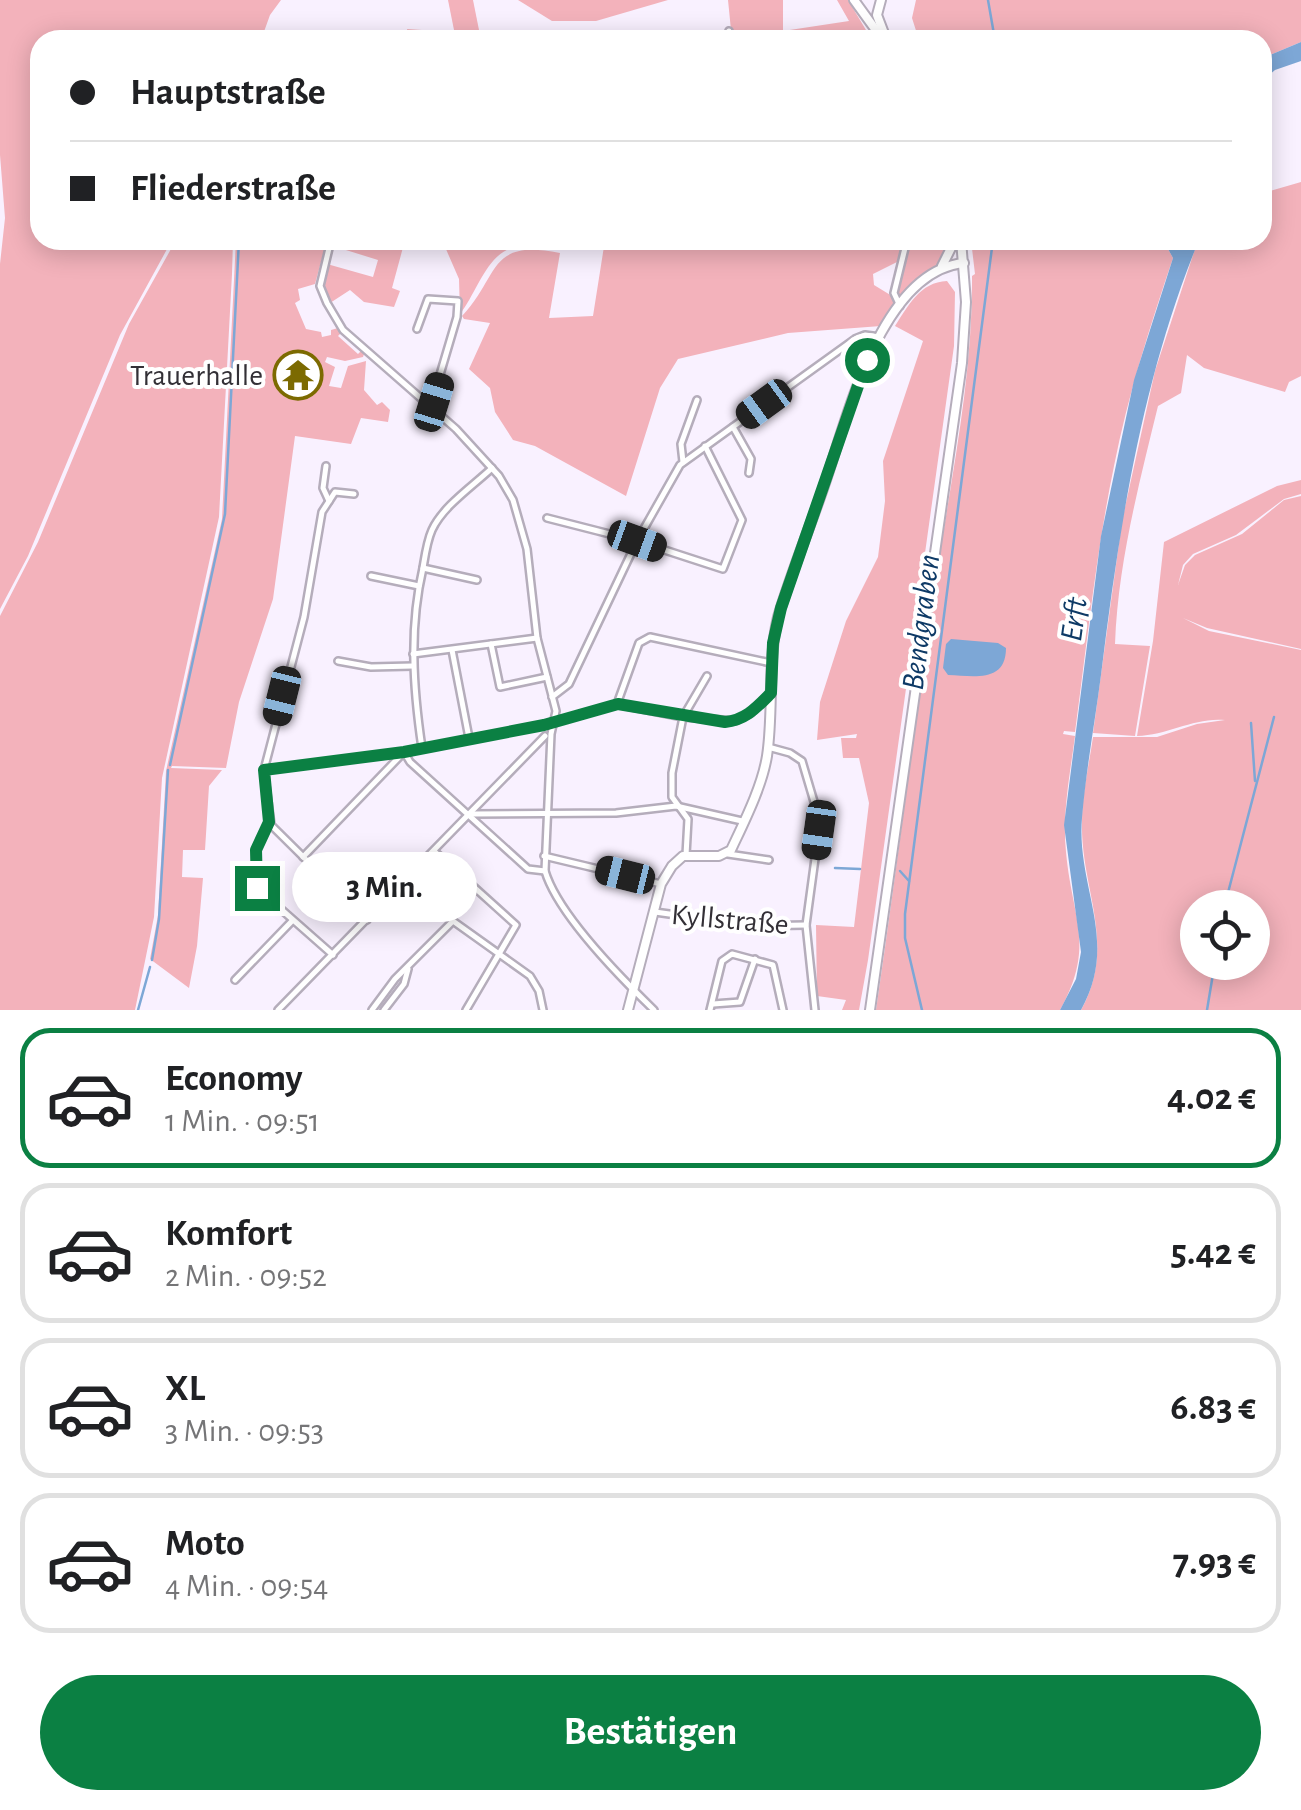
<!DOCTYPE html>
<html lang="de">
<meta charset="utf-8">
<style>
body{margin:0;font-family:"Alegreya Sans",sans-serif;background:#f2f2f2;color:#202124;height:100vh;display:flex;flex-direction:column;font-size:38px;white-space:nowrap}
*{box-sizing:border-box;margin:0}
p{font-size:32px;color:#757577}
.icon{flex:none;width:55px;height:55px;fill:none;stroke:currentColor;stroke-width:2;stroke-linecap:round;stroke-linejoin:round}
.map{position:relative;height:1010px;overflow:hidden}
.drawer{display:flex;flex-direction:column;background:#fff;flex:1}
.drawer>*{flex:none}
.banner{position:absolute;left:30px;top:30px;width:1242px;height:220px;border-radius:30px;box-shadow:0 5px 25px #0003;display:grid;align-content:center;height:220px;padding:0 40px;background:#fff}
.fabs{position:absolute;left:1180px;top:890px;display:grid;gap:20px}
.fabs a{display:grid;place-items:center;width:90px;height:90px;border-radius:50%;background:#fff;box-shadow:0 5px 25px #0003;font-size:50px}
.end{position:absolute;width:45px;height:45px;margin:-22px;border:12px solid #0b8043;background:#fff;box-shadow:0 0 0 5px #fff}
.from{border-radius:50%}
.bubble{position:absolute;height:70px;border-radius:35px;background:#fff;box-shadow:0 5px 25px #0003;font-size:32px;font-weight:700;line-height:70px;text-align:center}
.car{position:absolute;width:30px;height:60px;margin:-30px -15px;border-radius:12px;box-shadow:0 0 8px 2px #0007;background:linear-gradient(#222 24%,#8ab4d8 0 40%,#222 0 76%,#8ab4d8 0 86%,#222 0)}
.banner b{display:flex;align-items:center;gap:35px;height:95px;font-size:38px}
.banner b+b{border-top:2px solid #e0e0e0}
.banner i{width:25px;height:25px;background:#202124}
ul{padding:18px 0 0;list-style:none}
li{display:flex;align-items:center;gap:30px;height:140px;margin:0 20px 15px;padding:0 20px;border:5px solid #e0e0e0;border-radius:30px}
li div{flex:1}
li b{display:block;font-size:38px}
li em{font-style:normal;font-weight:700}
li.selected{border-color:#0b8043}
li>.icon{width:90px;height:90px;stroke-width:1.5}
.primary-button{display:flex;gap:20px;margin-top:auto;padding:20px 40px}
.primary-button a{flex:1;height:115px;border-radius:60px;background:#0b8043;color:#fff;font-size:40px;font-weight:700;line-height:115px;text-align:center}
.map>svg:first-child{display:block}
</style>
<div class="map">
<svg width="1301" height="1010" viewBox="0 0 1301 1010">
<rect width="100%" height="100%" fill="#f9f1ff"/>
<g fill="#f3b2bb" fill-rule="evenodd">
<polygon points="0,0 281,0 270,15 261,40 40,40 40,240 172,240 120,335 28,556 0,609 0,264 5,218 0,155"/>
<polygon points="448,0 473,0 481,40 456,40"/>
<polygon points="518,0 668,0 596,21 552,21"/>
<polygon points="728,0 783,0 783,31 849,21 837,0 848,0 872,40 732,40"/>
<polygon points="916,0 1301,0 1301,42 1263,58 1262,40 919,40 912,18"/>
<polygon points="407,29 452,32 454,40 410,40"/>
<path d="M1301,182V376L1289,382L1285,392L1204,368L1187,355L1181,393L1158,406C1139,484 1118,563 1115,644L1150,646L1135,736L1093,733L1122,521L1155,371L1194,252L1199,240H1262L1263,193Z"/>
<polygon points="176,240 233,240 232,274 219,517 162,778 154,917 135,1010 0,1010 0,616 38,542 129,324"/>
<polygon points="236,240 327,240 315,284 298,289 300,300 295,303 306,329 321,332 322,337 331,335 331,330 338,328 342,332 338,336 358,354 362,350 364,354 363,357 345,361 327,357 325,362 335,367 329,386 341,388 348,366 366,361 364,390 377,405 382,402 390,410 388,422 361,418 351,444 295,436 273,599 239,702 226,768 172,766 171,768 222,770 209,786 205,850 183,850 182,877 203,878 197,946 189,988 150,959 158,915 166,771 222,519"/>
<polygon points="335,240 405,240 392,288 400,291 394,307 364,302 350,290 330,303 324,288 327,264 373,277 378,260 333,246"/>
<path d="M442,240H562L561,248C547,248 532,246 518,247C488,249 477,293 460,314L459,279Z"/>
<path d="M605,240H905L901,260L873,274L874,285L892,296L895,307L881,326L788,333L678,359L660,388L626,496L535,446L513,440L495,412L490,388L469,369L490,323L464,319L462,316C501,274 487,239 560,253L549,318L593,316Z"/>
<polygon points="908,240 950,240 939,264 920,277 900,296 896,294"/>
<path d="M971,240H1163L1173,258C1150,326 1128,395 1114,466C1096,553 1087,643 1075,732L1064,731L1063,734L1075,736C1070,774 1062,814 1066,852C1072,919 1096,945 1060,1010H876C897,869 914,727 935,586C950,483 973,380 972,276L975,274Z"/>
<path d="M947,281L955,292L954,346L868,960L859,1010H842L846,1000L817,996L816,925L854,927L869,803L859,758H843L841,738H856L857,734L817,740L820,702L846,621L878,557L885,501L883,461L923,341L895,326C908,306 920,282 947,281Z"/>
<path d="M1301,480V494L1284,499L1236,535L1193,554L1183,565L1178,585L1185,565L1195,555L1242,534L1284,500L1301,496V649L1207,628L1183,618L1209,631L1301,650V1010H1081C1118,943 1080,889 1082,821C1082,794 1089,765 1093,737H1157L1197,724L1225,720C1195,717 1168,735 1137,736L1153,641L1164,542L1277,486ZM1198,908H1252V962H1198Z"/>
</g>
<g fill="#7da7d6">
<polygon points="1301,42 1301,61 1275,70 1263,80 1263,58"/>
<path d="M1163,240H1199C1142,378 1119,528 1101,675C1095,722 1086,770 1082,818C1076,888 1120,940 1081,1010H1060L1076,979L1081,952L1064,825L1101,536L1134,380L1173,258Z"/>
<path d="M951,639L998,643L1006,648C1006,683 974,676 948,675L943,668L946,644Z"/>
</g>
<g fill="none" stroke-linecap="round" stroke-linejoin="round">
<g stroke="#7da7d6" stroke-width="2.5">
<polyline points="988,0 995,40"/>
<polyline points="1251,723 1255,781"/>
<polyline points="170,765 225,514 239,240"/>
<polyline points="835,868 860,869"/>
<polyline points="900,871 909,881"/>
<polyline points="1224,908 1274,717"/>
<polyline points="152,960 159,919 168,770"/>
<polyline points="138,1010 150,967"/>
<polyline points="922,1010 905,938 905,914 993,240"/>
<polyline points="1207,1010 1215,962"/>
</g>
<g stroke="#b5adbb" stroke-width="10">
<g id="street">
<polyline points="729,31 731,40"/>
<path d="M331,240L320,286L327,303L343,330L456,429L499,476L513,500L527,549L537,638L556,711L551,734L545,871C558,915 621,978 654,1010"/>
<polyline points="900,306 894,293 907,240"/>
<polyline points="417,329 428,299 458,301 457,317 431,405"/>
<polyline points="733,427 751,459 749,473"/>
<polyline points="683,462 681,444 697,400"/>
<polyline points="326,466 323,488 329,501"/>
<polyline points="354,494 335,492 322,512 304,617 264,770 271,825 367,920"/>
<polyline points="547,518 637,541 723,569 742,520 705,446"/>
<polyline points="423,568 477,580"/>
<polyline points="371,576 419,586"/>
<polyline points="491,644 500,687 547,677"/>
<polyline points="452,650 469,738"/>
<polyline points="413,654 537,638"/>
<polyline points="338,661 371,667 413,666"/>
<polyline points="552,697 569,684 637,541 680,465 855,339 865,335 880,337"/>
<polyline points="617,704 639,643 650,637 771,663"/>
<polyline points="768,747 790,753 802,761 820,822 806,925 815,1010"/>
<path d="M422,748C413,687 409,628 423,568C425,556 427,541 432,530C443,506 473,486 492,468"/>
<polyline points="264,770 404,752 544,725 617,704 683,717 735,721 751,713 771,693"/>
<polyline points="473,814 616,813 676,806 742,821"/>
<polyline points="269,822 256,850 257,888 333,955"/>
<polyline points="434,851 516,925 466,1010"/>
<polyline points="728,854 769,860"/>
<polyline points="686,855 688,819 672,797 672,773 683,717 707,676"/>
<polyline points="544,856 661,884"/>
<polyline points="303,857 404,752 410,762 528,869 545,871"/>
<polyline points="655,912 755,926 806,925"/>
<polyline points="235,980 292,921"/>
<polyline points="713,1004 740,1002 755,959"/>
<polyline points="278,1010 545,736"/>
<polyline points="372,1010 395,979 453,921 530,976 539,991 543,1010"/>
<polyline points="384,1010 404,984 408,969"/>
<polyline points="710,1010 722,961 732,954 773,965 783,1010"/>
</g>
</g>
<g stroke="#b5adbb" stroke-width="12">
<g id="secondary">
<polyline points="854,0 883,40"/>
<polyline points="881,0 877,15 885,36"/>
<polyline points="942,266 955,240"/>
<path d="M628,1010L661,884L672,866L683,856H719L731,850C744,822 762,787 767,756C774,710 767,663 778,617C791,573 809,530 824,486C847,420 880,271 964,263"/>
<polyline points="870,1010 962,363 966,302 961,240"/>
</g>
</g>
<use href="#street" stroke="#fff" stroke-width="5"/>
<use href="#secondary" stroke="#fff" stroke-width="8"/>
</g>
<g fill="none" stroke-linecap="round" stroke-linejoin="round">
<path stroke="#0b8043" stroke-width="12" d="M257,888L256,850L269,822L264,770L404,752L544,725L618,704L725,722C746,720 757,707 771,693L773,643L781,608L867,360"/>
</g>
<defs>
<g id="temple-ring" transform="scale(2.5)"><circle r="9.5" fill="#fff" stroke="#7c6a01" stroke-width="1.5"/><path d="M0-6L5-2H3V0L6.5 2.5H4V6H1.5V3h-3V6H-4V2.5H-6.5L-3 0V-2H-5Z" fill="#7c6a01"/></g>
</defs>
<g fill-rule="evenodd">
<use href="#temple-ring" x="298" y="375"/>
</g>
<g text-anchor="middle" stroke-width="8" stroke-linejoin="round" paint-order="stroke">
<g font-size="30" fill="#333036" stroke="#fff" text-anchor="end">
<text x="263" y="385">Trauerhalle</text>
</g>
<g font-size="30" fill="#333036" stroke="#fff">
<text transform="translate(730 919) rotate(5)" y="10">Kyllstraße</text>
</g>
<g font-size="32" font-style="italic" fill="#0e3a66" stroke="#fff">
<text transform="translate(1073 619) rotate(-82)" y="11">Erft</text>
<text transform="translate(920 622) rotate(-83)" y="11">Bendgraben</text>
</g>
</g>
</svg>
<div class="fabs">
<a><svg class="icon" aria-label="locate" viewBox="0 0 24 24"><circle cx="12" cy="12" r="6"/><path d="M12 2v4M12 18v4M2 12h4M18 12h4"/></svg></a>
</div>
<i class="end from" style="left:867px;top:360px"></i>
<i class="end" style="left:257px;top:888px"></i>
<div class="bubble" style="left:292px;top:852px;width:185px">3 Min.</div>
<i class="car" style="left:434px;top:402px;rotate:17deg"></i>
<i class="car" style="left:764px;top:404px;rotate:234deg"></i>
<i class="car" style="left:637px;top:541px;rotate:110deg"></i>
<i class="car" style="left:282px;top:696px;rotate:194deg"></i>
<i class="car" style="left:819px;top:830px;rotate:188deg"></i>
<i class="car" style="left:625px;top:875px;rotate:284deg"></i>
<div class="banner">
<b><i class="from"></i>Hauptstraße</b>
<b><i></i>Fliederstraße</b>
</div>
</div>
<section class="drawer">
<ul>
<li class="selected"><svg class="icon" aria-label="car" viewBox="0 0 24 24"><path d="M5 17H2v-5l4-1 3-4h7l3 4 3 1v5h-3M9 17h6M6 11h13"/><circle cx="7" cy="17" r="2"/><circle cx="17" cy="17" r="2"/></svg><div><b>Economy</b><p>1 Min. · 09:51</p></div><em>4.02 €</em></li>
<li><svg class="icon" aria-label="car" viewBox="0 0 24 24"><path d="M5 17H2v-5l4-1 3-4h7l3 4 3 1v5h-3M9 17h6M6 11h13"/><circle cx="7" cy="17" r="2"/><circle cx="17" cy="17" r="2"/></svg><div><b>Komfort</b><p>2 Min. · 09:52</p></div><em>5.42 €</em></li>
<li><svg class="icon" aria-label="car" viewBox="0 0 24 24"><path d="M5 17H2v-5l4-1 3-4h7l3 4 3 1v5h-3M9 17h6M6 11h13"/><circle cx="7" cy="17" r="2"/><circle cx="17" cy="17" r="2"/></svg><div><b>XL</b><p>3 Min. · 09:53</p></div><em>6.83 €</em></li>
<li><svg class="icon" aria-label="car" viewBox="0 0 24 24"><path d="M5 17H2v-5l4-1 3-4h7l3 4 3 1v5h-3M9 17h6M6 11h13"/><circle cx="7" cy="17" r="2"/><circle cx="17" cy="17" r="2"/></svg><div><b>Moto</b><p>4 Min. · 09:54</p></div><em>7.93 €</em></li>
</ul>
<div class="primary-button"><a>Bestätigen</a></div>
</section>
